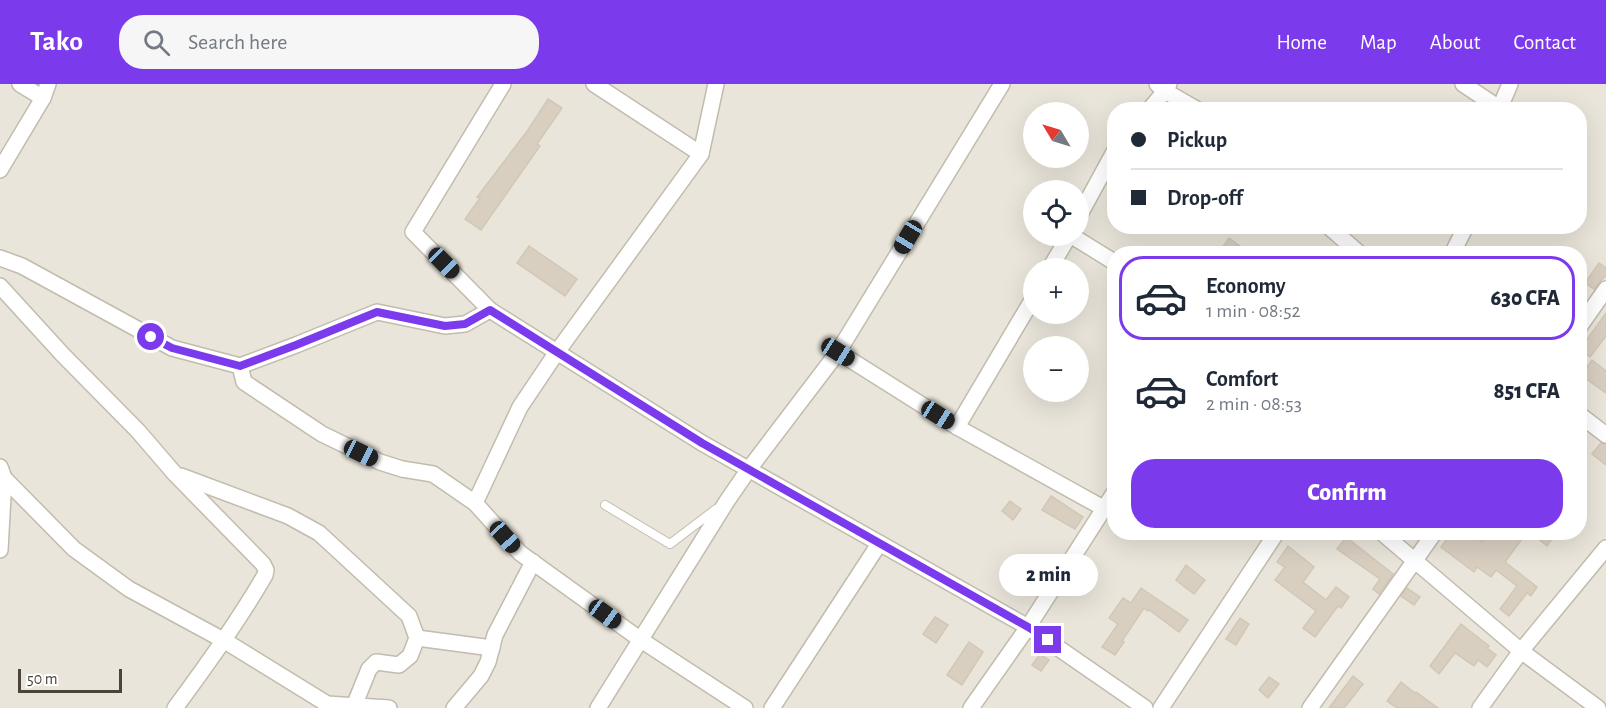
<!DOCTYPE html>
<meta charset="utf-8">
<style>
body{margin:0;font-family:"Alegreya Sans",sans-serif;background:#f6f6f7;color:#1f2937;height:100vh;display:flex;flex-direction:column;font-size:22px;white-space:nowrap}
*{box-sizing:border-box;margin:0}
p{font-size:20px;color:#747a83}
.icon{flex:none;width:33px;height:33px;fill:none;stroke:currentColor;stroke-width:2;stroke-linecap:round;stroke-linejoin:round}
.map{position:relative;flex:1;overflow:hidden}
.panel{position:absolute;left:1107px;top:162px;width:480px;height:294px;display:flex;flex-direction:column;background:#fff;border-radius:24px;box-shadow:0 6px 24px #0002}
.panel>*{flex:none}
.banner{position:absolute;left:1107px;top:18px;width:480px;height:132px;border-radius:24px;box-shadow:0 6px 24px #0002;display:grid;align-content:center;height:132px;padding:0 24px;background:#fff}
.needle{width:39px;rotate:308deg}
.buttons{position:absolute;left:1023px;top:18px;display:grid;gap:12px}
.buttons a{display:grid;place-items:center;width:66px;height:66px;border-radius:50%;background:#fff;box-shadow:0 6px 24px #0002;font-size:30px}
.scale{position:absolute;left:18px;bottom:15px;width:104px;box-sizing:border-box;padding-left:6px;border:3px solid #4b4439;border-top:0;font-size:16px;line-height:21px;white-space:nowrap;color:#4b4439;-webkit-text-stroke:4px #fff;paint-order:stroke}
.end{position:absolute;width:27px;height:27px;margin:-14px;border:8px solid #7c3aed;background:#fff;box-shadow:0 0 0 3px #fff}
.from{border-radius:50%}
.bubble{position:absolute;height:42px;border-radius:21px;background:#fff;box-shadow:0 6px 24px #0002;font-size:20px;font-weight:800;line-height:42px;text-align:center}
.car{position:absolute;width:18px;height:36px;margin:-18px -9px;border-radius:8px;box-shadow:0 0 4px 2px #0007;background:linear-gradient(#222 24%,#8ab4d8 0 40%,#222 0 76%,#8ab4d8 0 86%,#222 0)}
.banner b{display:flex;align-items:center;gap:21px;height:57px;font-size:22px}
.banner b+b{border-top:2px solid #e0e1e3}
.banner i{width:15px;height:15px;background:#1f2937}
ul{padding:10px 0 0;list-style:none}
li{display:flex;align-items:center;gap:18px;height:84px;margin:0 12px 9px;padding:0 12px;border:3px solid transparent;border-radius:24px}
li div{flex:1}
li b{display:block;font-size:22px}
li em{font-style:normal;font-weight:800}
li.active{border-color:#7c3aed}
li>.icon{width:54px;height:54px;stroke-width:1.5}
.action{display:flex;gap:12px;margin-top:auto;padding:12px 24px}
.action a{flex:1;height:69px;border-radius:24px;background:#7c3aed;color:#fff;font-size:24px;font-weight:800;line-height:69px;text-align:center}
header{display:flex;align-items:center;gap:36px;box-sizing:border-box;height:84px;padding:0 30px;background:#7c3aed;color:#fff}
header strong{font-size:28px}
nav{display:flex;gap:33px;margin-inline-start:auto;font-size:21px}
.search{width:420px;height:54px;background:#f6f6f7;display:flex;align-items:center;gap:15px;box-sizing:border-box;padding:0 21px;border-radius:24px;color:#747a83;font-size:22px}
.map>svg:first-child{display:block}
</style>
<header>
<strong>Tako</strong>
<div class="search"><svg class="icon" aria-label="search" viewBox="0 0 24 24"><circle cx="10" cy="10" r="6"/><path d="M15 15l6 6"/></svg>Search here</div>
<nav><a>Home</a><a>Map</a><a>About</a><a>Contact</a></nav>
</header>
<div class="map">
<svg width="1606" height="624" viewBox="0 0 1606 624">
<rect width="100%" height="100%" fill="#f6f3ec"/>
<path fill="#eae5da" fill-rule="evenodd" d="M0,0H1606V624H0ZM1114,26H1580V142H1114ZM1034,28H1078V74H1034ZM1034,106H1078V152H1034ZM1114,170H1580V448H1114ZM1034,184H1078V230H1034ZM1034,262H1078V308H1034Z"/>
<g fill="#d8cfc1" stroke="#d3c7b4" stroke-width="1.5">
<polygon points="548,15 562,24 537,60 540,62 481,146 465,135 480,114 477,113 528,46"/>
<polygon points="1229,154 1251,170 1218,170"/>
<polygon points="529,162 577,195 565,212 517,179"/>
<polygon points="1599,179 1606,184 1606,191 1594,205 1585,199"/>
<polygon points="1606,229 1606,252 1590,273 1580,265"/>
<polygon points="1592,276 1606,287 1606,309 1581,291"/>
<polygon points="1601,359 1606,361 1606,381 1592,370"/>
<polygon points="1051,412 1083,433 1075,445 1042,426"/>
<polygon points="1010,417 1021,425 1013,436 1002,427"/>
<polygon points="1452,448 1470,448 1482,458 1489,448 1527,448 1505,478 1537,503 1531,512 1527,509 1509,532 1500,525 1517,502 1496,486 1491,493 1477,483 1474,488 1441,463"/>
<polygon points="1530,448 1557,448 1547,462"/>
<polygon points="1346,453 1393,490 1379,510 1373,505 1380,495 1337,465"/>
<polygon points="1288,462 1314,483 1303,498 1326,516 1336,503 1349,513 1341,524 1338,522 1315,553 1303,544 1316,527 1275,496 1285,483 1277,478"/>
<polygon points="1186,481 1205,496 1194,510 1176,496"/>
<polygon points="1141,504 1188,536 1179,548 1149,526 1148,527 1144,524 1122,557 1124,558 1115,571 1102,563 1118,540 1109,534 1123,514 1131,519"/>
<polygon points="1407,504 1420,513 1414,521 1401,512"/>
<polygon points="935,533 948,541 936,559 923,550"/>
<polygon points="1240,534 1249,540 1236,561 1226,555"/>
<polygon points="1461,540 1489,562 1487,564 1496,571 1487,583 1478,576 1474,582 1455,569 1439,590 1430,582"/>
<polygon points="969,558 983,568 962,601 947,591"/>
<polygon points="1040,570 1049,576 1041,587 1032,581"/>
<polygon points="1353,592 1363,600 1344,624 1329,624"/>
<polygon points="1269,593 1279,600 1268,614 1259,606"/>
<polygon points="1401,598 1415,609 1416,608 1438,624 1397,624 1387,617"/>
</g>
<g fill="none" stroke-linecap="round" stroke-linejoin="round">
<g stroke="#c2bbae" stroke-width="10">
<polyline id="service" points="605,421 670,460 716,425"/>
</g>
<g stroke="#c2bbae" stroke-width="18">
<g id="minor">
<polyline points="20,0 43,14"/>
<polyline points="503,0 413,148 490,226 702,359 1028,543 1145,624"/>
<polyline points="594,0 701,70 716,0"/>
<polyline points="1157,0 1165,7 1198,26"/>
<polyline points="1463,0 1499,24"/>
<polyline points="1149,26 1165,7 1169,0"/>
<polyline points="1499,26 1510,0"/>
<polyline points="0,86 43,14 48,0"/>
<polyline points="1078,134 1114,68"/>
<polyline points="1328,142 1360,170"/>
<polyline points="1072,152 1114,178"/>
<polyline points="1452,170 1466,142"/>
<polyline points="0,174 22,182 172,264 240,282 296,261 377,228 445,242 465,240 490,226"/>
<polyline points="1050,184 1069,152"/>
<path d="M0,202L63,271L138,347L175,390L263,480L266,486L265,491C238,538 207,581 175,624"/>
<polyline points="1580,242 1606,205"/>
<polyline points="838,268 957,343 1105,425"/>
<polyline points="240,282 244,298 322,350 380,378 402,385 433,390 475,419 520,469 641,556 745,624"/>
<polyline points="1580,331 1606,351"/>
<polyline points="957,343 1034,213"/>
<polyline points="0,383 4,394 0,466"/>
<polyline points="181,392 288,432 319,449 409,532 417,554 410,572 399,581 376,578 369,585 354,622"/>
<polyline points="4,394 74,465 129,505 225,557 327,620 389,624"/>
<polyline points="475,419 520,323 557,268 701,70"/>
<polyline points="1381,448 1521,567 1598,624"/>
<polyline points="417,554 492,564"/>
<polyline points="454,624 481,592 488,578 495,551 533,478"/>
<polyline points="598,624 727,417 749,385 838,268 1002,0"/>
<polyline points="772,624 879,460"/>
<polyline points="971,624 1028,543 1114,409"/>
<polyline points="1161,624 1277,448"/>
<polyline points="1310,624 1435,448"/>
<polyline points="1480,624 1521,567 1606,464"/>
</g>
</g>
<use href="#service" stroke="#fff" stroke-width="8"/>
<use href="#minor" stroke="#fff" stroke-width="15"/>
</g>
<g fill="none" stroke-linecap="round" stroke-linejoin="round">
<polyline stroke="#7c3aed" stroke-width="8" points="151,253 172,264 240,282 296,261 377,228 445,242 465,240 490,226 702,359 1028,543 1048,556"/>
</g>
</svg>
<div class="buttons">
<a><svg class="needle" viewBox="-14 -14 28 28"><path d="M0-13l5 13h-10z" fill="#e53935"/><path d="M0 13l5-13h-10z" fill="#747a83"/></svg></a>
<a><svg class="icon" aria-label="locate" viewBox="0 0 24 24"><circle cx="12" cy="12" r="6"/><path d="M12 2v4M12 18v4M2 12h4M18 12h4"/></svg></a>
<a>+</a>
<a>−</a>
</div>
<div class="scale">50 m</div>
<i class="end from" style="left:151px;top:253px"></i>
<i class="end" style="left:1048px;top:556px"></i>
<div class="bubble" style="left:999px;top:470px;width:99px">2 min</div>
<i class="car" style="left:908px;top:153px;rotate:211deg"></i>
<i class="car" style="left:444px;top:179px;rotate:135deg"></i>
<i class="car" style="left:838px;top:268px;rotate:122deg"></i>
<i class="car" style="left:938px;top:331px;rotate:122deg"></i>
<i class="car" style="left:361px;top:369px;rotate:116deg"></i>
<i class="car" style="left:505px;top:453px;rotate:138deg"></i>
<i class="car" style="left:605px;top:530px;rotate:126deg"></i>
<div class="banner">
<b><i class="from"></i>Pickup</b>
<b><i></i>Drop-off</b>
</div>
<section class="panel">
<ul>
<li class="active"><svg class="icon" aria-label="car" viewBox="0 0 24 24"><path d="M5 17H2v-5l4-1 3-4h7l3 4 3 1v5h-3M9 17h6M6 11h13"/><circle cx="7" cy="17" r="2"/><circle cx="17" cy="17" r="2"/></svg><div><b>Economy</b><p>1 min · 08:52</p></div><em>630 CFA</em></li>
<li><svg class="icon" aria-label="car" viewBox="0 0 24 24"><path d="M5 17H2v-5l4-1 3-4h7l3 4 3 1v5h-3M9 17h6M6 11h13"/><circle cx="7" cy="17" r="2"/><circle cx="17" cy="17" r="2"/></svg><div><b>Comfort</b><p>2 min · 08:53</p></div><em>851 CFA</em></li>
</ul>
<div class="action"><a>Confirm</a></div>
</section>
</div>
